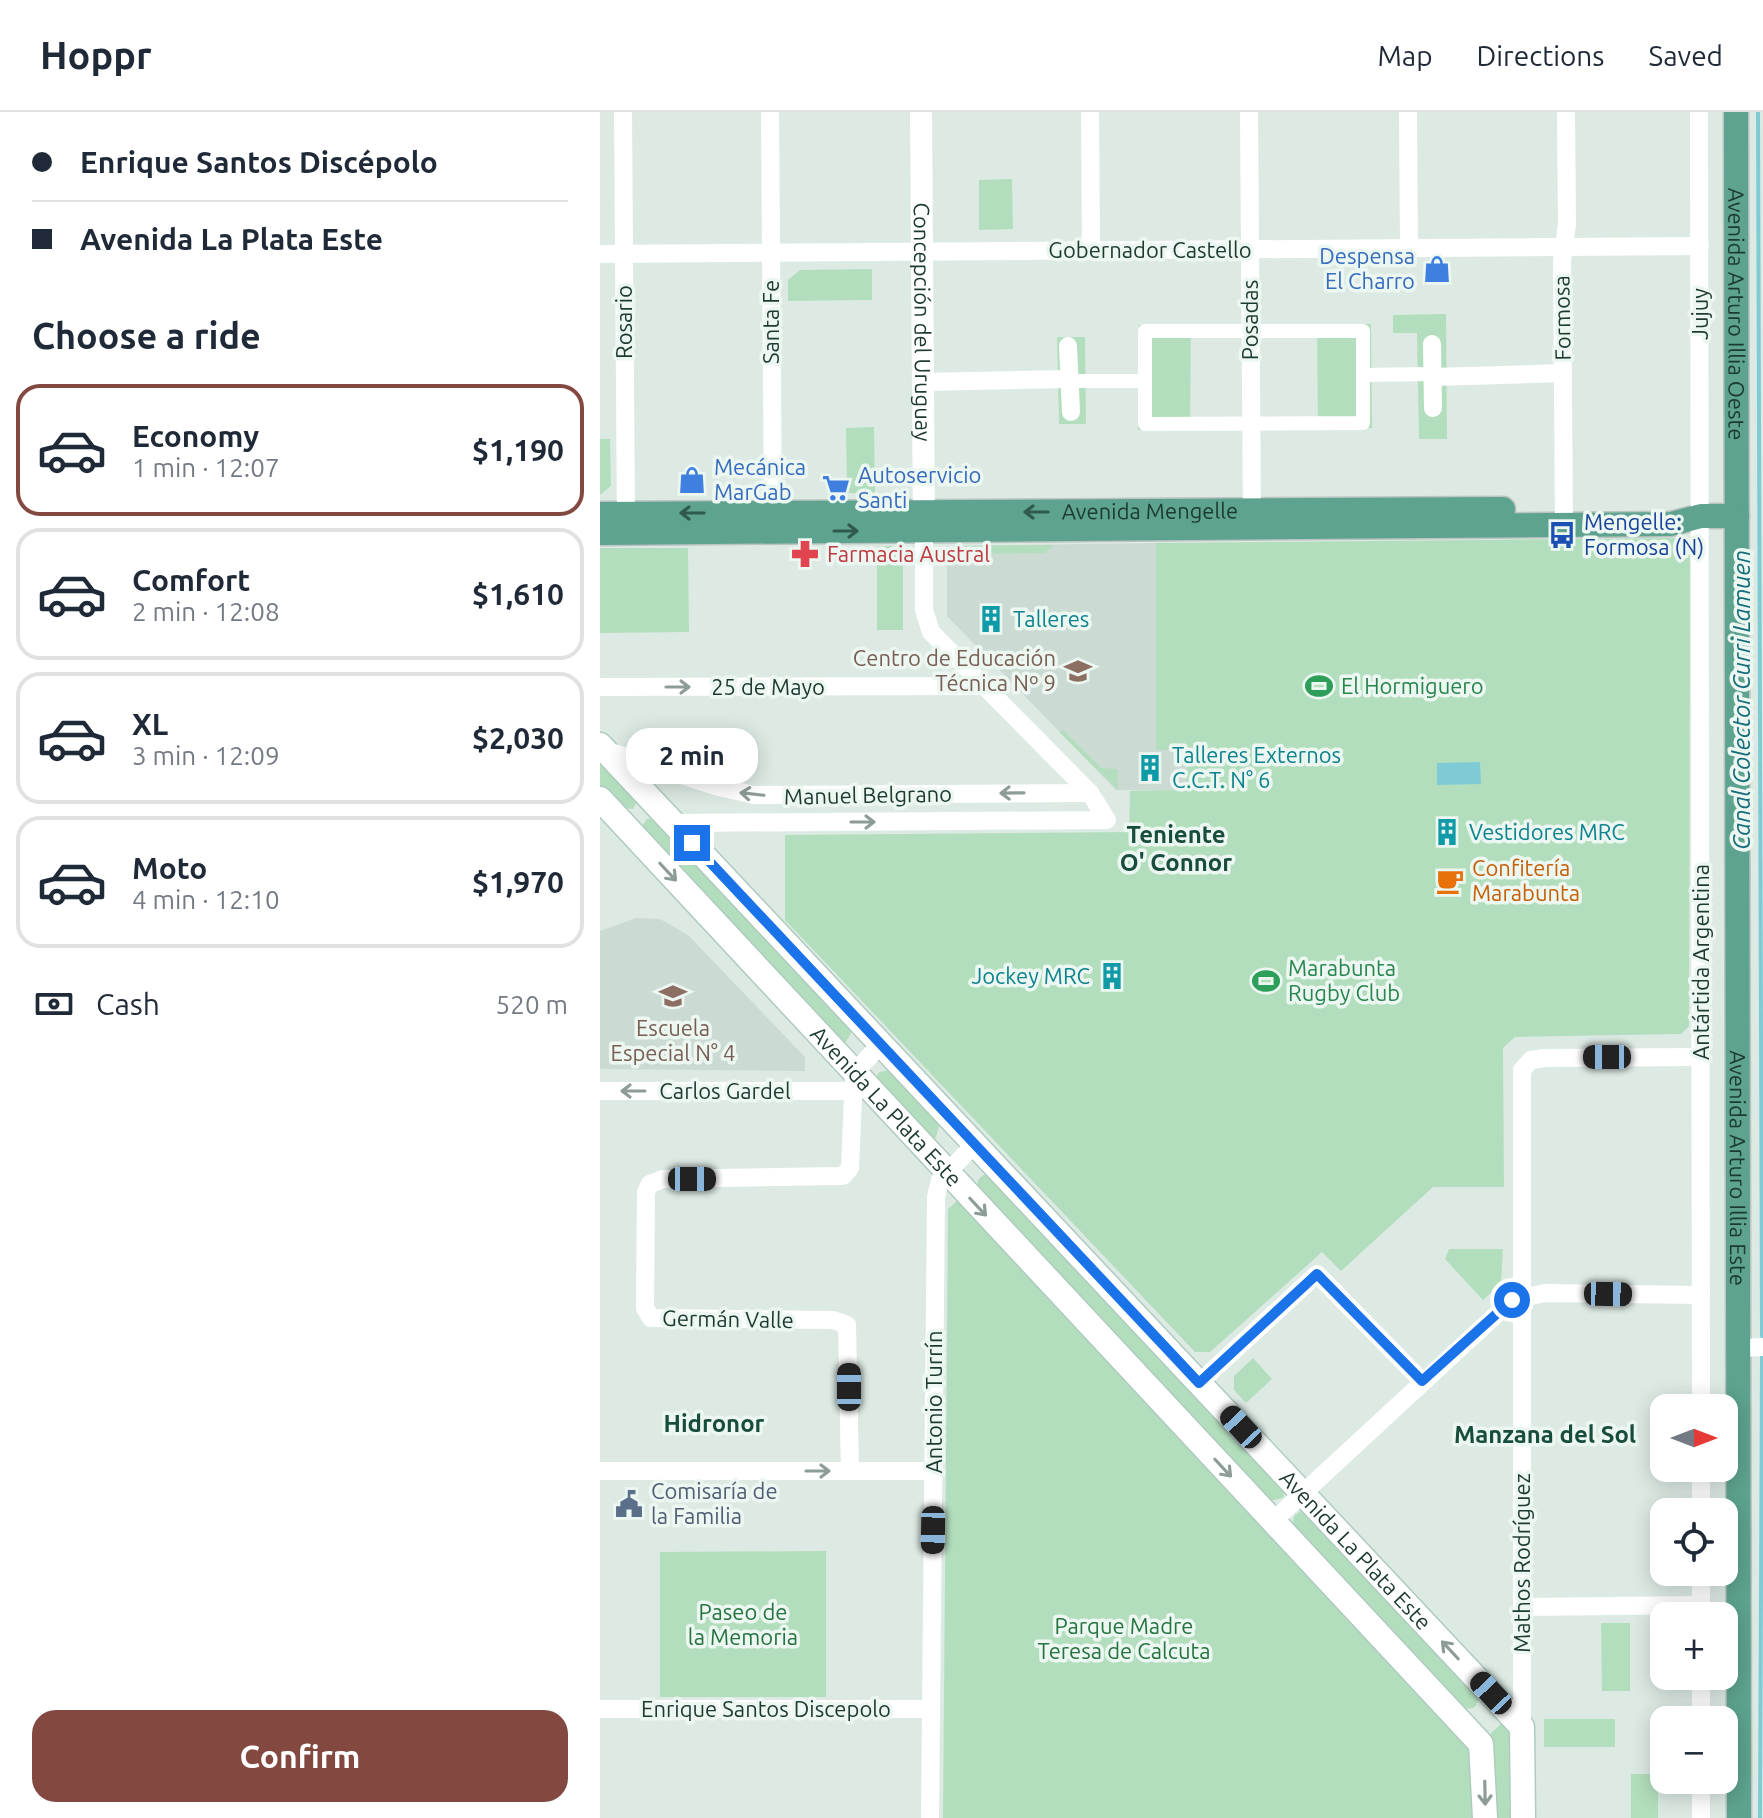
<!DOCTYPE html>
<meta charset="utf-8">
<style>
body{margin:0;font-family:Ubuntu,sans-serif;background:#f2f2f3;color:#1f2937;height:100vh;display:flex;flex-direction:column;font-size:30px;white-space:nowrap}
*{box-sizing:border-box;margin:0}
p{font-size:26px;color:#747a83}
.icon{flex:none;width:44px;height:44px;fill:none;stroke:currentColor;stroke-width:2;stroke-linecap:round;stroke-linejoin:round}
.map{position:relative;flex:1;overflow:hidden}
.sheet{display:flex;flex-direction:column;background:#fff;width:600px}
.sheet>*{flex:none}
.top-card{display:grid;align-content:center;height:176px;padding:0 32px;background:#fff}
.needle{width:52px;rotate:90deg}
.fabs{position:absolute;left:1050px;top:1282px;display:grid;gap:16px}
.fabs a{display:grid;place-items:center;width:88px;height:88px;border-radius:16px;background:#fff;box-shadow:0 4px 20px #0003;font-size:40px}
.end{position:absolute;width:36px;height:36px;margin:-18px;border:10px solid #1a73e8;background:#fff;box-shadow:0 0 0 4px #fff}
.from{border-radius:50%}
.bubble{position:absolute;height:56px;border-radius:24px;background:#fff;box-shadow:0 4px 20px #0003;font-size:26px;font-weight:700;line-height:56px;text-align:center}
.car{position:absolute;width:24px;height:48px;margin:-24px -12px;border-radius:10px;box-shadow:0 0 6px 2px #0007;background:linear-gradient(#222 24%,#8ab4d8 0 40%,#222 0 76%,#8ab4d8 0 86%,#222 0)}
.top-card b{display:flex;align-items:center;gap:28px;height:76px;font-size:30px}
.top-card b+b{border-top:2px solid #e0e1e3}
.top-card i{width:20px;height:20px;background:#1f2937}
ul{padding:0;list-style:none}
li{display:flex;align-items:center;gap:24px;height:132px;margin:0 16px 12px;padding:0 16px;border:4px solid #e0e1e3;border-radius:24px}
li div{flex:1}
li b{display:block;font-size:30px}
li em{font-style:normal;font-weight:700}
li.selected{border-color:#83483f}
li>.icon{width:72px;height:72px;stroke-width:1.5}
h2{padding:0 32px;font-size:36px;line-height:96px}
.pay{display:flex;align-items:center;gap:20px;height:88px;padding:0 32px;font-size:30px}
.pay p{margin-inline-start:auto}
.button{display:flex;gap:16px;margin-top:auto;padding:16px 32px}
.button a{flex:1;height:92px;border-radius:24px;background:#83483f;color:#fff;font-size:32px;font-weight:700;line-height:92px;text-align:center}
header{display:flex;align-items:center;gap:48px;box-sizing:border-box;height:112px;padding:0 40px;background:#fff;border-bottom:2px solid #e0e1e3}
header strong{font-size:38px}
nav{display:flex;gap:44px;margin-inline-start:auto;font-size:28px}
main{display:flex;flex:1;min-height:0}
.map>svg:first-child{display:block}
</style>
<header>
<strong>Hoppr</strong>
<nav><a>Map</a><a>Directions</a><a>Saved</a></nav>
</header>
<main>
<section class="sheet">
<div class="top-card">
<b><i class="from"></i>Enrique Santos Discépolo</b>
<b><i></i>Avenida La Plata Este</b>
</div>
<h2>Choose a ride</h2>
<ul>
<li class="selected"><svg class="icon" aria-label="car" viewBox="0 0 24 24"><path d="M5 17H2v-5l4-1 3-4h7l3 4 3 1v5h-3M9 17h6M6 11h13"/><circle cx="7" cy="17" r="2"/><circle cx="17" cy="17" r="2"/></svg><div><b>Economy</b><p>1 min · 12:07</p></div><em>$1,190</em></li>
<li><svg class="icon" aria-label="car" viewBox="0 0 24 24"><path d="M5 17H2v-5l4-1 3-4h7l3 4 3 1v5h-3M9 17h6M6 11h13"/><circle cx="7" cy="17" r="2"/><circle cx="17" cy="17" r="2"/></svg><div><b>Comfort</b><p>2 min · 12:08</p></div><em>$1,610</em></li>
<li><svg class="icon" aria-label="car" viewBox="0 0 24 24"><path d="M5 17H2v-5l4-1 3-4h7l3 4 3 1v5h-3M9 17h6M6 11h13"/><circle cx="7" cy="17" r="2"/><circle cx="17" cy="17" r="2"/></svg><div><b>XL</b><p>3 min · 12:09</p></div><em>$2,030</em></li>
<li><svg class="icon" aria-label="car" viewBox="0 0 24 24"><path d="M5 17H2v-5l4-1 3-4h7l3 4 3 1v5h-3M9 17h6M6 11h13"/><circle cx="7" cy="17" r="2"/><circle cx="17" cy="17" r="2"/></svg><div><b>Moto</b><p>4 min · 12:10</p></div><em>$1,970</em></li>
</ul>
<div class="pay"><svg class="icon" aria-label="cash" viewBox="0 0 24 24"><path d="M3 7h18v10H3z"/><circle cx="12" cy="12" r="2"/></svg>Cash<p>520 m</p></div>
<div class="button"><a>Confirm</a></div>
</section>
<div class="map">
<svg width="1163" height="1706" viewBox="0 0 1163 1706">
<rect width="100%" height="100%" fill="#ddeae4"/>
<g fill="#cbdad2">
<polygon points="556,431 556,637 587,638 587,679 516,678 347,504 347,442 354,434"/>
<polygon points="36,806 60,807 88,823 205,945 205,959 0,957 0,819"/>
</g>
<g fill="#b3debd">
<polygon points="412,67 413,117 379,118 379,68"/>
<polygon points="272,157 272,188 188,189 188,168 200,158"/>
<polygon points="846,202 847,327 819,327 817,221 793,221 793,203"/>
<polygon points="771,212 772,316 718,317 717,213"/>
<polygon points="539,213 591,213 590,318 538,318"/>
<polygon points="457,225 485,225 486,312 459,312"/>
<polygon points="274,315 275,381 247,381 246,316"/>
<polygon points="0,327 10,327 11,374 0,383"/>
<polygon points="1084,426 1090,431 1089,914 1081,922 915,925 903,936 904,1075 833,1075 741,1159 722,1140 610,1240 595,1240 185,808 185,723 529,720 530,679 587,678 587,638 556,638 556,431"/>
<polygon points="454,433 445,441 347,442 354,434"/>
<polygon points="277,434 295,434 303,443 303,518 277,518"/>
<polygon points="0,436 88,436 89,520 0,521"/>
<polygon points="463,618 501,656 517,657 518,678 460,621"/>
<polygon points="0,644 37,689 33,697 20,696 0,674"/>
<polygon points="54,706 248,915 251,921 246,930 243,931 42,714 47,707"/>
<polygon points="289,958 340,1011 336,1025 332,1027 276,967 279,960"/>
<polygon points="383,1063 390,1063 685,1379 683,1386 669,1389 377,1078 378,1068"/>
<polygon points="357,1089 871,1636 876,1706 343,1706 348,1097"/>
<polygon points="849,1137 903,1137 901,1172 883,1188 845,1147"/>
<polygon points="653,1246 672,1267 646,1291 634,1278 634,1264"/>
<polygon points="702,1398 879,1587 874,1596 863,1597 693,1414 694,1404"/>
<polygon points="226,1439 226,1585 60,1585 60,1440"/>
<polygon points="1001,1511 1030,1511 1030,1579 1002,1579"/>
<rect x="944" y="1607" width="71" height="28"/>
<polygon points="901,1612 910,1616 913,1706 893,1706 891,1621"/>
<rect x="1031" y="1662" width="27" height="44"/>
</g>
<polygon fill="#7fcbd5" points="880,650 881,672 837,673 837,651"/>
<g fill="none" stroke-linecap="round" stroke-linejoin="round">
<g stroke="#7fcbd5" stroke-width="4">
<polyline points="1158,0 1162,1224"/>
<polyline points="1160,1706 1162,1245"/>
</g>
<g stroke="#afcbbf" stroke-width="27">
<g id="secondary">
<path id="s2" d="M0,633L922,1615L923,1706"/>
<path id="s3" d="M0,687L881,1632L885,1706"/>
</g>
</g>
<g stroke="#bbc4c1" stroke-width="27">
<g id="primary">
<path id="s4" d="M1136,0L1139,1706"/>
<path id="s5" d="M0,402L903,397"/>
<polyline points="0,421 1071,412 1101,404 1137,404"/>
</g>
</g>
<g stroke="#fff" stroke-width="14">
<polygon points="545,219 763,219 763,311 545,312"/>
<polyline points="763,263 833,262"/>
<polyline points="469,269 545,269"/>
</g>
<g stroke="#fff" stroke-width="18">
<polyline points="23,0 26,413"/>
<polyline points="170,0 173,413"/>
<polyline points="490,0 491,138"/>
<polyline points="649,0 652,409"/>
<polyline points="808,0 809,136"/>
<polyline points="1099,0 1101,1296"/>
<polyline points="0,142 1100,134"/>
<polyline points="832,232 833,296"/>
<polyline points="468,234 471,300"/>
<polyline points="833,265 963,261"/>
<polyline points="323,270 469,267"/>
<polyline points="964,413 962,149 967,112 966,0"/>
<polyline points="0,575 384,574"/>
<polyline points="8,639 115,674 154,683 490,681"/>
<polyline points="73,711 507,708 490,681 331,520 324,498 324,419"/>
<polyline points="0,979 251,979"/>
<polyline points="1138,1236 1163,1235"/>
<polyline points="599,1271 717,1162 822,1269"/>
<polyline points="1101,1356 1101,1400"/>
<polyline points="0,1359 333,1359"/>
<polyline points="250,1359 247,1213 233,1208 51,1206 45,1196 46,1080 50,1072 63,1067 243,1064 250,1056 254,961 281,932"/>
<polyline points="673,1409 912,1188 945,1181 1101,1183"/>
<polyline points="1101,1460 1101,1504"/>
<polyline points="922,1495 1101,1493"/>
<polyline points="1101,1564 1101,1608"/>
<polyline points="0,1597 331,1597"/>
<polyline points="922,1615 922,958 931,948 945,946 1101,945"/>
<polyline points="1101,1668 1101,1706"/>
<polyline points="330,1706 336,1085 340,1068 375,1032"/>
</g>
<path stroke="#fff" stroke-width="22" id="s1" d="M321,0L324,419"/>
<use href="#secondary" stroke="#fff" stroke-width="24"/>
<use href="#primary" stroke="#5da38f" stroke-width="24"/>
</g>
<defs><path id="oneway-shaft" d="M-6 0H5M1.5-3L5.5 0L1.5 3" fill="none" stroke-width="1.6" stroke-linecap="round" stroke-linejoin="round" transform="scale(2)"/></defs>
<g stroke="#305a4d">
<use href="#oneway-shaft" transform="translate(436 400) rotate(180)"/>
<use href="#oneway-shaft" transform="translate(92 401) rotate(180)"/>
<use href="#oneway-shaft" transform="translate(246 419)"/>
</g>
<g stroke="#8e9c98">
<use href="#oneway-shaft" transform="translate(78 575)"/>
<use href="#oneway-shaft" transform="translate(412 681) rotate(179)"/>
<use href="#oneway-shaft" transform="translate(152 682) rotate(-174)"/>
<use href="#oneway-shaft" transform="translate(263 710)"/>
<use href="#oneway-shaft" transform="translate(68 760) rotate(47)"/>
<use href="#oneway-shaft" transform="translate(33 979) rotate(180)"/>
<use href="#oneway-shaft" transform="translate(378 1095) rotate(47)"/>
<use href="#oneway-shaft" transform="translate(623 1356) rotate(47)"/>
<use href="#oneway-shaft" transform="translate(218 1359)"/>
<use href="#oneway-shaft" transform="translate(850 1538) rotate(-133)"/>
<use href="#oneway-shaft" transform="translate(885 1681) rotate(89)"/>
</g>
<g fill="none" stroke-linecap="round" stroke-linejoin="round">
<polyline stroke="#1a73e8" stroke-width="10" points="92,731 599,1271 717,1162 822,1269 912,1188"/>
</g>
<defs>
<g id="shop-bare" transform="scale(2.16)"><path d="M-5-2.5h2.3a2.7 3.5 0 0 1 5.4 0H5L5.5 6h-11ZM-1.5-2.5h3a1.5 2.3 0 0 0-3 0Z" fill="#3f7fe0" stroke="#edf7f1" stroke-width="2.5" paint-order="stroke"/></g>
<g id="supermarket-bare" transform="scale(2.16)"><path d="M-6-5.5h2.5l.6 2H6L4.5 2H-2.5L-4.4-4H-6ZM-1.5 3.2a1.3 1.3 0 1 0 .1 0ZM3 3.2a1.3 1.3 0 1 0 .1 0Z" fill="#3f7fe0" stroke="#edf7f1" stroke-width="2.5" paint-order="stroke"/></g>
<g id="bus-bare" transform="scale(2.16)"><path d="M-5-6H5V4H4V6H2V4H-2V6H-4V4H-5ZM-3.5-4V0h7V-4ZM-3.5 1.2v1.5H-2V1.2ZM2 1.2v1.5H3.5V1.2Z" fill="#1a4fb4" stroke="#edf7f1" stroke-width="2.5" paint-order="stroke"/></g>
<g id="pharmacy-bare" transform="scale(2.16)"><path d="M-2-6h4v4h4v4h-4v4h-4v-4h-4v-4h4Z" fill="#e0444e" stroke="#edf7f1" stroke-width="2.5" paint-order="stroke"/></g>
<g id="building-bare" transform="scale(2.16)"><path d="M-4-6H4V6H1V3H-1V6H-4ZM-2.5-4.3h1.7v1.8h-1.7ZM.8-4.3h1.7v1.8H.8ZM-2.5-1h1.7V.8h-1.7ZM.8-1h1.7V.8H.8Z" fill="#0f9aa8" stroke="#edf7f1" stroke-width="2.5" paint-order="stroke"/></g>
<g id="school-bare" transform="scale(2.16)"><path d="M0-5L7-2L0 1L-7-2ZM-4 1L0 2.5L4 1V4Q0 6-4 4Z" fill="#8d6e63" stroke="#edf7f1" stroke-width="2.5" paint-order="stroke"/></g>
<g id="stadium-bare" transform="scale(2.16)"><path d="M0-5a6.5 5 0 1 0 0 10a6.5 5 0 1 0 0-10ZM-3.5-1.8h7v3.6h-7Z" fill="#2e9e5b" stroke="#edf7f1" stroke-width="2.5" paint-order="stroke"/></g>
<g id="cafe-bare" transform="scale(2.16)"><path d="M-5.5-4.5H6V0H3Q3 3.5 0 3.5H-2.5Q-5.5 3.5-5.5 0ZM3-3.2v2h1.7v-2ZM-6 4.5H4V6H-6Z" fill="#e8710a" stroke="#edf7f1" stroke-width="2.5" paint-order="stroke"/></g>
<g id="civic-bare" transform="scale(2.16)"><path d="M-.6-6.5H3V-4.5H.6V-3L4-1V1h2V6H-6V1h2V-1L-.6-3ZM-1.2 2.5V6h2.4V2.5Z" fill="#5c6f8a" stroke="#edf7f1" stroke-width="2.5" paint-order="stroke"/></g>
</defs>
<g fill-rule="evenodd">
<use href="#shop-bare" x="837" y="157"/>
<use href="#shop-bare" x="92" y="368"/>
<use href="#supermarket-bare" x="236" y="376"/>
<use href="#bus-bare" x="962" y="423"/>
<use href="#pharmacy-bare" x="205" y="442"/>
<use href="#building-bare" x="391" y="507"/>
<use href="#school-bare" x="478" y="559"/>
<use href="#stadium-bare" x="719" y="574"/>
<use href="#building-bare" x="550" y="656"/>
<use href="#building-bare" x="847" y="720"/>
<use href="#cafe-bare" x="850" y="769"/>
<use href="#building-bare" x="512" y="864"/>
<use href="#stadium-bare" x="666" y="869"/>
<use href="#school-bare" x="73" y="884"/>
<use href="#civic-bare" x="29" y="1392"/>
</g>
<g text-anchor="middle" stroke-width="7" stroke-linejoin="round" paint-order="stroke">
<g font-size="22" fill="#1d3a31" stroke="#edf7f1">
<text x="550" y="146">Gobernador Castello</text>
<text transform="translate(1100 202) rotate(-90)" y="8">Jujuy</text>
<text dy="8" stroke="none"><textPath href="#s4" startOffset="202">Avenida Arturo Illia Oeste</textPath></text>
<text transform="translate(962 206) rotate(-91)" y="8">Formosa</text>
<text transform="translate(650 208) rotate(-90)" y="8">Posadas</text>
<text dy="8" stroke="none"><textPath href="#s1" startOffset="210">Concepción del Uruguay</textPath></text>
<text transform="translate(24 210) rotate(-90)" y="8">Rosario</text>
<text transform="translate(171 210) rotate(-90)" y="8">Santa Fe</text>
<text dy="8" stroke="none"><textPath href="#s5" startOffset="550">Avenida Mengelle</textPath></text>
<text x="168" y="583">25 de Mayo</text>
<text transform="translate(268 683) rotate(-1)" y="8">Manuel Belgrano</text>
<text transform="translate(1101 850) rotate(-90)" y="8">Antártida Argentina</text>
<text x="125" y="987">Carlos Gardel</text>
<text dy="8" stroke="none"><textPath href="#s3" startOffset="420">Avenida La Plata Este</textPath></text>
<text dy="8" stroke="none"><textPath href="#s4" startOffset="1056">Avenida Arturo Illia Este</textPath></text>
<text transform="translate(128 1207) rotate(1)" y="8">Germán Valle</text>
<text transform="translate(334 1290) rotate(-90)" y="8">Antonio Turrín</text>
<text dy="8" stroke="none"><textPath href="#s2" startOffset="1104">Avenida La Plata Este</textPath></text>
<text transform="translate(922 1451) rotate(-90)" y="8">Mathos Rodríguez</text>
<text x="166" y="1605">Enrique Santos Discepolo</text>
</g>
<g font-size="22" fill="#366cbe" stroke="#edf7f1" text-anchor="start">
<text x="815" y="152" text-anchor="end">Despensa<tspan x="815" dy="25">El Charro</tspan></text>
<text x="114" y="363">Mecánica<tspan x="114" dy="25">MarGab</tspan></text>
<text x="258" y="371">Autoservicio<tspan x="258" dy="25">Santi</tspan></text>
</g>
<g font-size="22" fill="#164399" stroke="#edf7f1" text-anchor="start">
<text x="984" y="418">Mengelle:<tspan x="984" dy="25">Formosa (N)</tspan></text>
</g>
<g font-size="22" fill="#be3a42" stroke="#edf7f1" text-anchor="start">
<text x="227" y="450">Farmacia Austral</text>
</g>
<g font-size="22" fill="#0d838f" stroke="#edf7f1" text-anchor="start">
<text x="413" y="515">Talleres</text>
<text x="572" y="651">Talleres Externos<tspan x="572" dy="25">C.C.T. N° 6</tspan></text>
<text x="869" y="728">Vestidores MRC</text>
<text x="490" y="872" text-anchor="end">Jockey MRC</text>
</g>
<g font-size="22" fill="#785e54" stroke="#edf7f1" text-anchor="end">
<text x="456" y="554">Centro de Educación<tspan x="456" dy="25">Técnica Nº 9</tspan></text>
<text x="73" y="924" text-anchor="middle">Escuela<tspan x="73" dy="25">Especial N° 4</tspan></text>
</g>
<g font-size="22" fill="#27864d" stroke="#edf7f1" text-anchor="start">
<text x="741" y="582">El Hormiguero</text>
<text x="688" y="864">Marabunta<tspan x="688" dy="25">Rugby Club</tspan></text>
</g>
<g font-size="22" fill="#c56008" stroke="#edf7f1" text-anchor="start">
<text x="872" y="764">Confitería<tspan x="872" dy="25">Marabunta</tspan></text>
</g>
<g font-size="22" fill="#4e5e75" stroke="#edf7f1" text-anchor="start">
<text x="51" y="1387">Comisaría de<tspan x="51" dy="25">la Familia</tspan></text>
</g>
<g font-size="22" fill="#257440" stroke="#edf7f1">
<text x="143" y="1508">Paseo de<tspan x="143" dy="25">la Memoria</tspan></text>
<text x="524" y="1522">Parque Madre<tspan x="524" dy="25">Teresa de Calcuta</tspan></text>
</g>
<g font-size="24" font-style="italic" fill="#146d7a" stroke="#edf7f1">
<text transform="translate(1142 588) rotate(-90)" y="8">Canal Colector Curri Lamuen</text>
</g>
<g font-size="24" font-weight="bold" fill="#184d3e" stroke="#edf7f1">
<text x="576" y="731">Teniente<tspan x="576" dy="28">O' Connor</tspan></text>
<text x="114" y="1320">Hidronor</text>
<text x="945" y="1331">Manzana del Sol</text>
</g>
</g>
</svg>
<div class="fabs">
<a><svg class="needle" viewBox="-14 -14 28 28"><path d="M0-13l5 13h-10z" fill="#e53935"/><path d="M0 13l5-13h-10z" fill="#747a83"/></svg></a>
<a><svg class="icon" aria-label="locate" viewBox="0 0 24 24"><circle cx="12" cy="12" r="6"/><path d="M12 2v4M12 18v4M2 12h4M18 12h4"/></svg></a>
<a>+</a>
<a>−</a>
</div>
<i class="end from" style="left:912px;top:1188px"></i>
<i class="end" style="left:92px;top:731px"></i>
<div class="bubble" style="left:26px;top:616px;width:132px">2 min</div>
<i class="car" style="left:1007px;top:945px;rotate:270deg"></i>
<i class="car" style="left:92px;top:1067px;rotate:90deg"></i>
<i class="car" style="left:1008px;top:1182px;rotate:91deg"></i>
<i class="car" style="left:249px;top:1275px;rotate:0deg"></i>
<i class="car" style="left:641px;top:1315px;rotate:317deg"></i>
<i class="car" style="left:333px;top:1418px;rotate:181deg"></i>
<i class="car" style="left:891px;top:1581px;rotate:317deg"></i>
</div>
</main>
